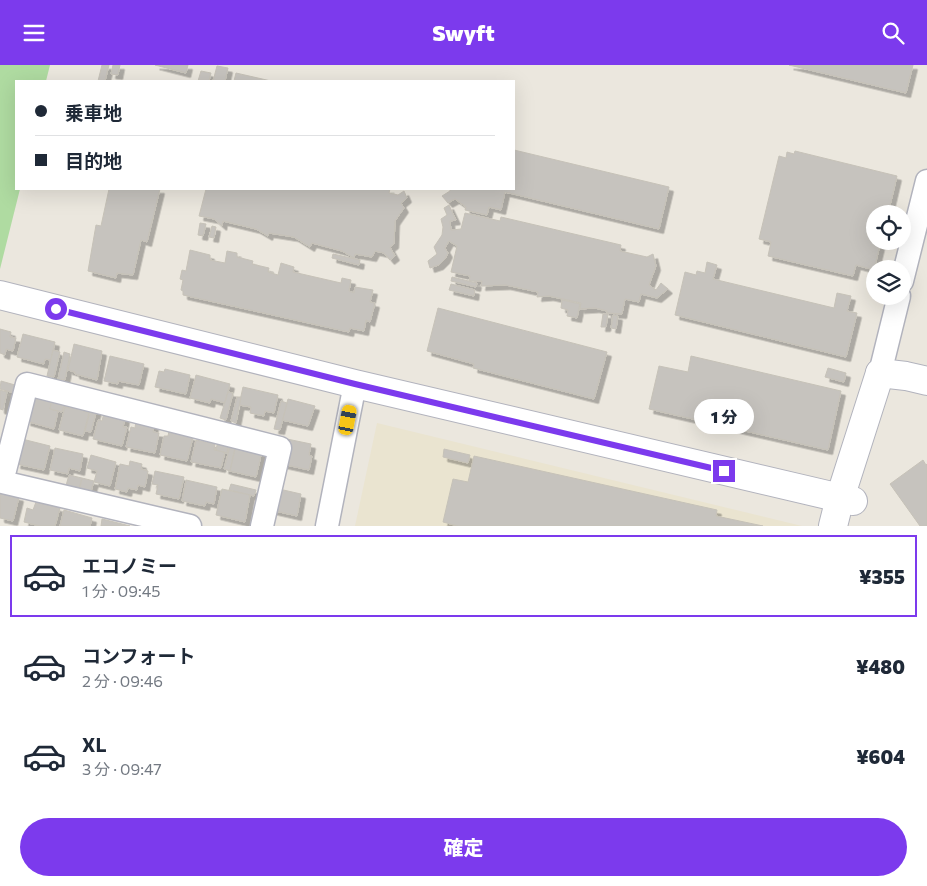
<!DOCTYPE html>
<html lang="ja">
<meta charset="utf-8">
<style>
body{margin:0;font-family:Commissioner,"Noto Sans JP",sans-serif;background:#f2f2f3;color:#1f2937;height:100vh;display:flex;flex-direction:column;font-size:19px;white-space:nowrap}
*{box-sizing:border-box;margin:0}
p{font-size:16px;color:#747a83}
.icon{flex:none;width:28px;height:28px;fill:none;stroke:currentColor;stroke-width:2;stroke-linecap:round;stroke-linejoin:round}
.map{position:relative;height:461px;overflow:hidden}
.sheet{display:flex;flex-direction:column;background:#fff;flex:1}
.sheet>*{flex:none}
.hud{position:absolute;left:15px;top:15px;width:500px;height:110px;border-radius:0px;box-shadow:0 5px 20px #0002;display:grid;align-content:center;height:110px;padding:0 20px;background:#fff}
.fabs{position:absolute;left:866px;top:140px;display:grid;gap:10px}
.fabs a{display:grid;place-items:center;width:45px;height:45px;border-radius:50%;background:#fff;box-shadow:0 5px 20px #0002;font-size:25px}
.end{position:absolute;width:22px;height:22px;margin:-11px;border:6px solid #7c3aed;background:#fff;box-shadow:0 0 0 2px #fff}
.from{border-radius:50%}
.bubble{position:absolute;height:35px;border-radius:18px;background:#fff;box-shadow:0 5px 20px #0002;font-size:16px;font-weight:800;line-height:35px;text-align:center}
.car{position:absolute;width:15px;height:30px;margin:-15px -8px;border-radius:6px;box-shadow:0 0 4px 1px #0007;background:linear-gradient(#f5c518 24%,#345 0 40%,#f5c518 0 76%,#345 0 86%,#f5c518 0)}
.hud b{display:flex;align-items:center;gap:18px;height:48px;font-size:19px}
.hud b+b{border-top:1px solid #e0e1e3}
.hud i{width:12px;height:12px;background:#1f2937}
ul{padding:9px 0 0;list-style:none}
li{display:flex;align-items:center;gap:15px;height:82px;margin:0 10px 8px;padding:0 10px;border:2px solid transparent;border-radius:0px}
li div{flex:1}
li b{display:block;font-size:19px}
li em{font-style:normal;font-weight:800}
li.selected{border-color:#7c3aed}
li>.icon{width:45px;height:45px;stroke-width:1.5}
.cta{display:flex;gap:10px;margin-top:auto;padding:10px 20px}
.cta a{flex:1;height:58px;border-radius:30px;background:#7c3aed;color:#fff;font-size:20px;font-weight:800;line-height:58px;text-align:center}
header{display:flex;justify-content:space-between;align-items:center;height:65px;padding:0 20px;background:#7c3aed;color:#fff;font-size:22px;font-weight:800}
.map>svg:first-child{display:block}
</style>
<header><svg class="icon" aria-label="menu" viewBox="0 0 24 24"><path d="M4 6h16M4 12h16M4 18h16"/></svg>Swyft<svg class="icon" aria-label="search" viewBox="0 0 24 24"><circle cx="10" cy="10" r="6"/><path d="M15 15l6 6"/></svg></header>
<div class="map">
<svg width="927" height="461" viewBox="0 0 927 461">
<defs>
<filter id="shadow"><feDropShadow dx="4.5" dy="4.5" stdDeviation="0" flood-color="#0004"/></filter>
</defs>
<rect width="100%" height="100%" fill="#ebe7de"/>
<polygon fill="#eae4d0" points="377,358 802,461 355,461"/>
<polygon fill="#afdba1" points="0,0 50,0 46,16 16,16 16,124 20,124 0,204"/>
<g fill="#c6c3be" stroke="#c6c2b8" filter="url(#shadow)">
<polygon points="102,0 109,0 105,16 98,16"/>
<polygon points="113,0 120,0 118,10 111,9"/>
<polygon points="155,0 188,0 186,8"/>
<polygon points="789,0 913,0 906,28"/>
<polygon points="217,1 228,3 225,16 213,16"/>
<polygon points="201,6 211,8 209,16 198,16"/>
<polygon points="236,8 271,16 234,16"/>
<polygon points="514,85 669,122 659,164 505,127 501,145 489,142 487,150 465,145 466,142 455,134 448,138 442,131 450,126 450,124 514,124"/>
<polygon points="795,86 897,111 888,149 875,149 875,176 881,176 874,205 856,200 853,211 768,191 771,177 759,174 779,91 786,93 787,87 794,89"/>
<polygon points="109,124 160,124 147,177 141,175 133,210 117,208 116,213 88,206 96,160 101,161"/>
<polygon points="206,124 390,124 389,128 398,130 404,126 407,133 401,138 404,143 395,156 394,179 390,182 395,191 390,195 384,188 375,186 372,192 355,189 354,193 342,186 312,178 310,182 294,172 269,168 268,171 256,164 223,156 222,161 214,154 199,151"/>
<polygon points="449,140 456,155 450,156 451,165 461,164 465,148 500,156 501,152 621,180 620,186 647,192 653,189 656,201 649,220 656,225 661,218 668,224 657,233 641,229 639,237 625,234 622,249 607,248 607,246 595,243 580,244 581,238 549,231 537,232 538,227 506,220 481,221 482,216 469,216 470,211 451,207 457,181 449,176 445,183 448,188 445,194 439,200 430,203 428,196 437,189 434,182 442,170 443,162 441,154 447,150 444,143"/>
<polygon points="200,158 206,159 203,171 198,170"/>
<polygon points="212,161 216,162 214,173 209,172"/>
<polygon points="190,185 210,190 210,195 225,198 227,186 237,188 237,192 253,196 252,199 269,203 268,207 278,210 281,198 294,202 293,207 341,218 342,213 351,215 349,226 354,228 355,222 373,225 370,237 375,238 370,257 366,255 364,266 350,263 349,267 183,230 183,226 181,225 183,215 180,214 182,205 186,206"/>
<polygon points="333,189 360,195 359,200 332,193"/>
<polygon points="707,197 717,200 713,214 834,243 837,228 851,231 847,246 857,248 846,292 675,250 685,207 696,210 697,206 705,208"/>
<polygon points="452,212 477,218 476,222 451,216"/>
<polygon points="451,219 475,225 474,231 449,225"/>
<polygon points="562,235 580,239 577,253 567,251 568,245 561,243"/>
<polygon points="438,243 607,287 594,334 473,303 474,299 427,286"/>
<polygon points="603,249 608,249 606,262 601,262"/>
<polygon points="613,250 618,251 616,264 611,263"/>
<polygon points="0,264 11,267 10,272 16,273 13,286 6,284 5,290 0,288"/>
<polygon points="23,269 55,277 51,295 45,294 44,299 17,292"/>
<polygon points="74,279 102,286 97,315 75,309 75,307 68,305"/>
<polygon points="53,285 60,287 54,312 47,311"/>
<polygon points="64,287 70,289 65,315 58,314"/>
<polygon points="110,291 144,299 139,320 118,316 118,319 104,316"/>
<polygon points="691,291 841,326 828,385 649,344 659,301 688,307"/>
<polygon points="828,303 846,308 844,317 825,312"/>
<polygon points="165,304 190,310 186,329 155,322 159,306 164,307"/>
<polygon points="196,310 230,319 225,338 211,334 210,338 190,333"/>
<polygon points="1,316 15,320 14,328 0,324"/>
<polygon points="243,322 278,330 274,348 265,346 264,351 250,348 251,342 239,340"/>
<polygon points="0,325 7,327 3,345 0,344"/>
<polygon points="228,327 233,328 226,355 220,353"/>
<polygon points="33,332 52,336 50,344 58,346 54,364 26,356"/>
<polygon points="237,332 241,332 236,358 231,356"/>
<polygon points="52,334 65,337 62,347 50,344"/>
<polygon points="288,334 315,341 308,361 282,355"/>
<polygon points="281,336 287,338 280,365 274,364"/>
<polygon points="72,338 85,341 83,346 89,348 83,371 59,365 65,342 70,343"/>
<polygon points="91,342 97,344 91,367 85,366"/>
<polygon points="104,348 125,353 123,362 127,362 122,381 93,374 98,355 102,356"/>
<polygon points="136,356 154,360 153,367 159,368 155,388 126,382 131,362 135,363"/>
<polygon points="169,366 193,372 187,396 160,390 164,371 168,371"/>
<polygon points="22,374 50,381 44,405 16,399"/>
<polygon points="287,374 311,379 309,390 312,391 309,405 282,399"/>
<polygon points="196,375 215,379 214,385 225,387 221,403 191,397"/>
<polygon points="218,375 229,377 227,388 216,385"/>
<polygon points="231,377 236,378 230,406 224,404"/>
<polygon points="236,380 262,386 256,412 230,406"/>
<polygon points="55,383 83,389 80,406 69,403 68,409 50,405"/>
<polygon points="444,384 470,390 468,398 443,392"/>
<polygon points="91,390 116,397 110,421 94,417 97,406 87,403"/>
<polygon points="474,391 717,445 716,451 763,461 458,461 443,457 453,414 468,417"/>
<polygon points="923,395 926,400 927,399 927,461 920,461 890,419"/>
<polygon points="130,396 142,399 141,404 148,406 145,422 138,420 137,425 128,423 127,427 115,424 120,399 129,401"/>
<polygon points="155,406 184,412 179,434 156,429 158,420 152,419"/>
<polygon points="69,410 82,413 78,427 65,424"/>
<polygon points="82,413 94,416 90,430 79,427"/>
<polygon points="186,415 217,422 214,439 206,437 205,441 182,436"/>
<polygon points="231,419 256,425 254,431 229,425"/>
<polygon points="222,424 250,430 245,457 216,450"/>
<polygon points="279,424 301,429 297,451 271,445"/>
<polygon points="0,427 19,432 13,456 0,453"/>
<polygon points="36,437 60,443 55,461 40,461 24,457 27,443 33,445"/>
<polygon points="64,445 92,453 90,461 60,461"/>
<polygon points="102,454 130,461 101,461"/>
</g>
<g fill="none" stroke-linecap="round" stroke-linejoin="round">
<g stroke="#b2b3bd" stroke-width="25">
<g id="street">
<polyline points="902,216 927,116"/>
<polyline points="880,308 899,231"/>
<polyline points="190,461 2,417 27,319 280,383 262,461"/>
<polyline points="327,461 355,319"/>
</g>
</g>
<g stroke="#b2b3bd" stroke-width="30">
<g id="secondary">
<polyline points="0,230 355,319 853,436"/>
<polyline points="880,308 906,311 927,316"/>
<polyline points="833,461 840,433 880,308"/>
</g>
</g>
<use href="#street" stroke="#fff" stroke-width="22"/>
<use href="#secondary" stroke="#fff" stroke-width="28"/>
</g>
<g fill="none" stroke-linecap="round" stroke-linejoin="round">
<polyline stroke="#7c3aed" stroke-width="6" points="56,244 355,319 724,406"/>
</g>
</svg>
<div class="fabs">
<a><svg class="icon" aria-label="locate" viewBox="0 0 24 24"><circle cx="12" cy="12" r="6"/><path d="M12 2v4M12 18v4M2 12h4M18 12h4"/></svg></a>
<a><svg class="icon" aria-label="layers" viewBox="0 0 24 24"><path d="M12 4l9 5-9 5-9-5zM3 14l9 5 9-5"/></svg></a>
</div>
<i class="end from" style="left:56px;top:244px"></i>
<i class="end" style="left:724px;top:406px"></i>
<div class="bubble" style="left:694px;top:334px;width:60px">1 分</div>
<i class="car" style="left:348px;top:355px;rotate:11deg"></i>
<div class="hud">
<b><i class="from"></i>乗車地</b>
<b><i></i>目的地</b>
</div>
</div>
<section class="sheet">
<ul>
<li class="selected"><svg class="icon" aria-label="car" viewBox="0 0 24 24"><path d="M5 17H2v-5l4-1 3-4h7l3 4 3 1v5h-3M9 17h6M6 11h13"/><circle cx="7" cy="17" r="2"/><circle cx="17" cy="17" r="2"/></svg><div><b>エコノミー</b><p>1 分 · 09:45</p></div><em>¥355</em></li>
<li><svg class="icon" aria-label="car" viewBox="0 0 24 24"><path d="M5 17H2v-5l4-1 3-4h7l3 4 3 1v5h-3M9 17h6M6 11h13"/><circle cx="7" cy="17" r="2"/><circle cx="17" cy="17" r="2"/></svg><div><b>コンフォート</b><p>2 分 · 09:46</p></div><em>¥480</em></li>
<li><svg class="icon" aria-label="car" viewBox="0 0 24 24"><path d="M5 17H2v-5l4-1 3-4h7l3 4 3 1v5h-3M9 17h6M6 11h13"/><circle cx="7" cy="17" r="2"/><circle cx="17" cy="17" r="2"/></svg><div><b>XL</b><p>3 分 · 09:47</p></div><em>¥604</em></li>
</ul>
<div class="cta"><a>確定</a></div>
</section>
